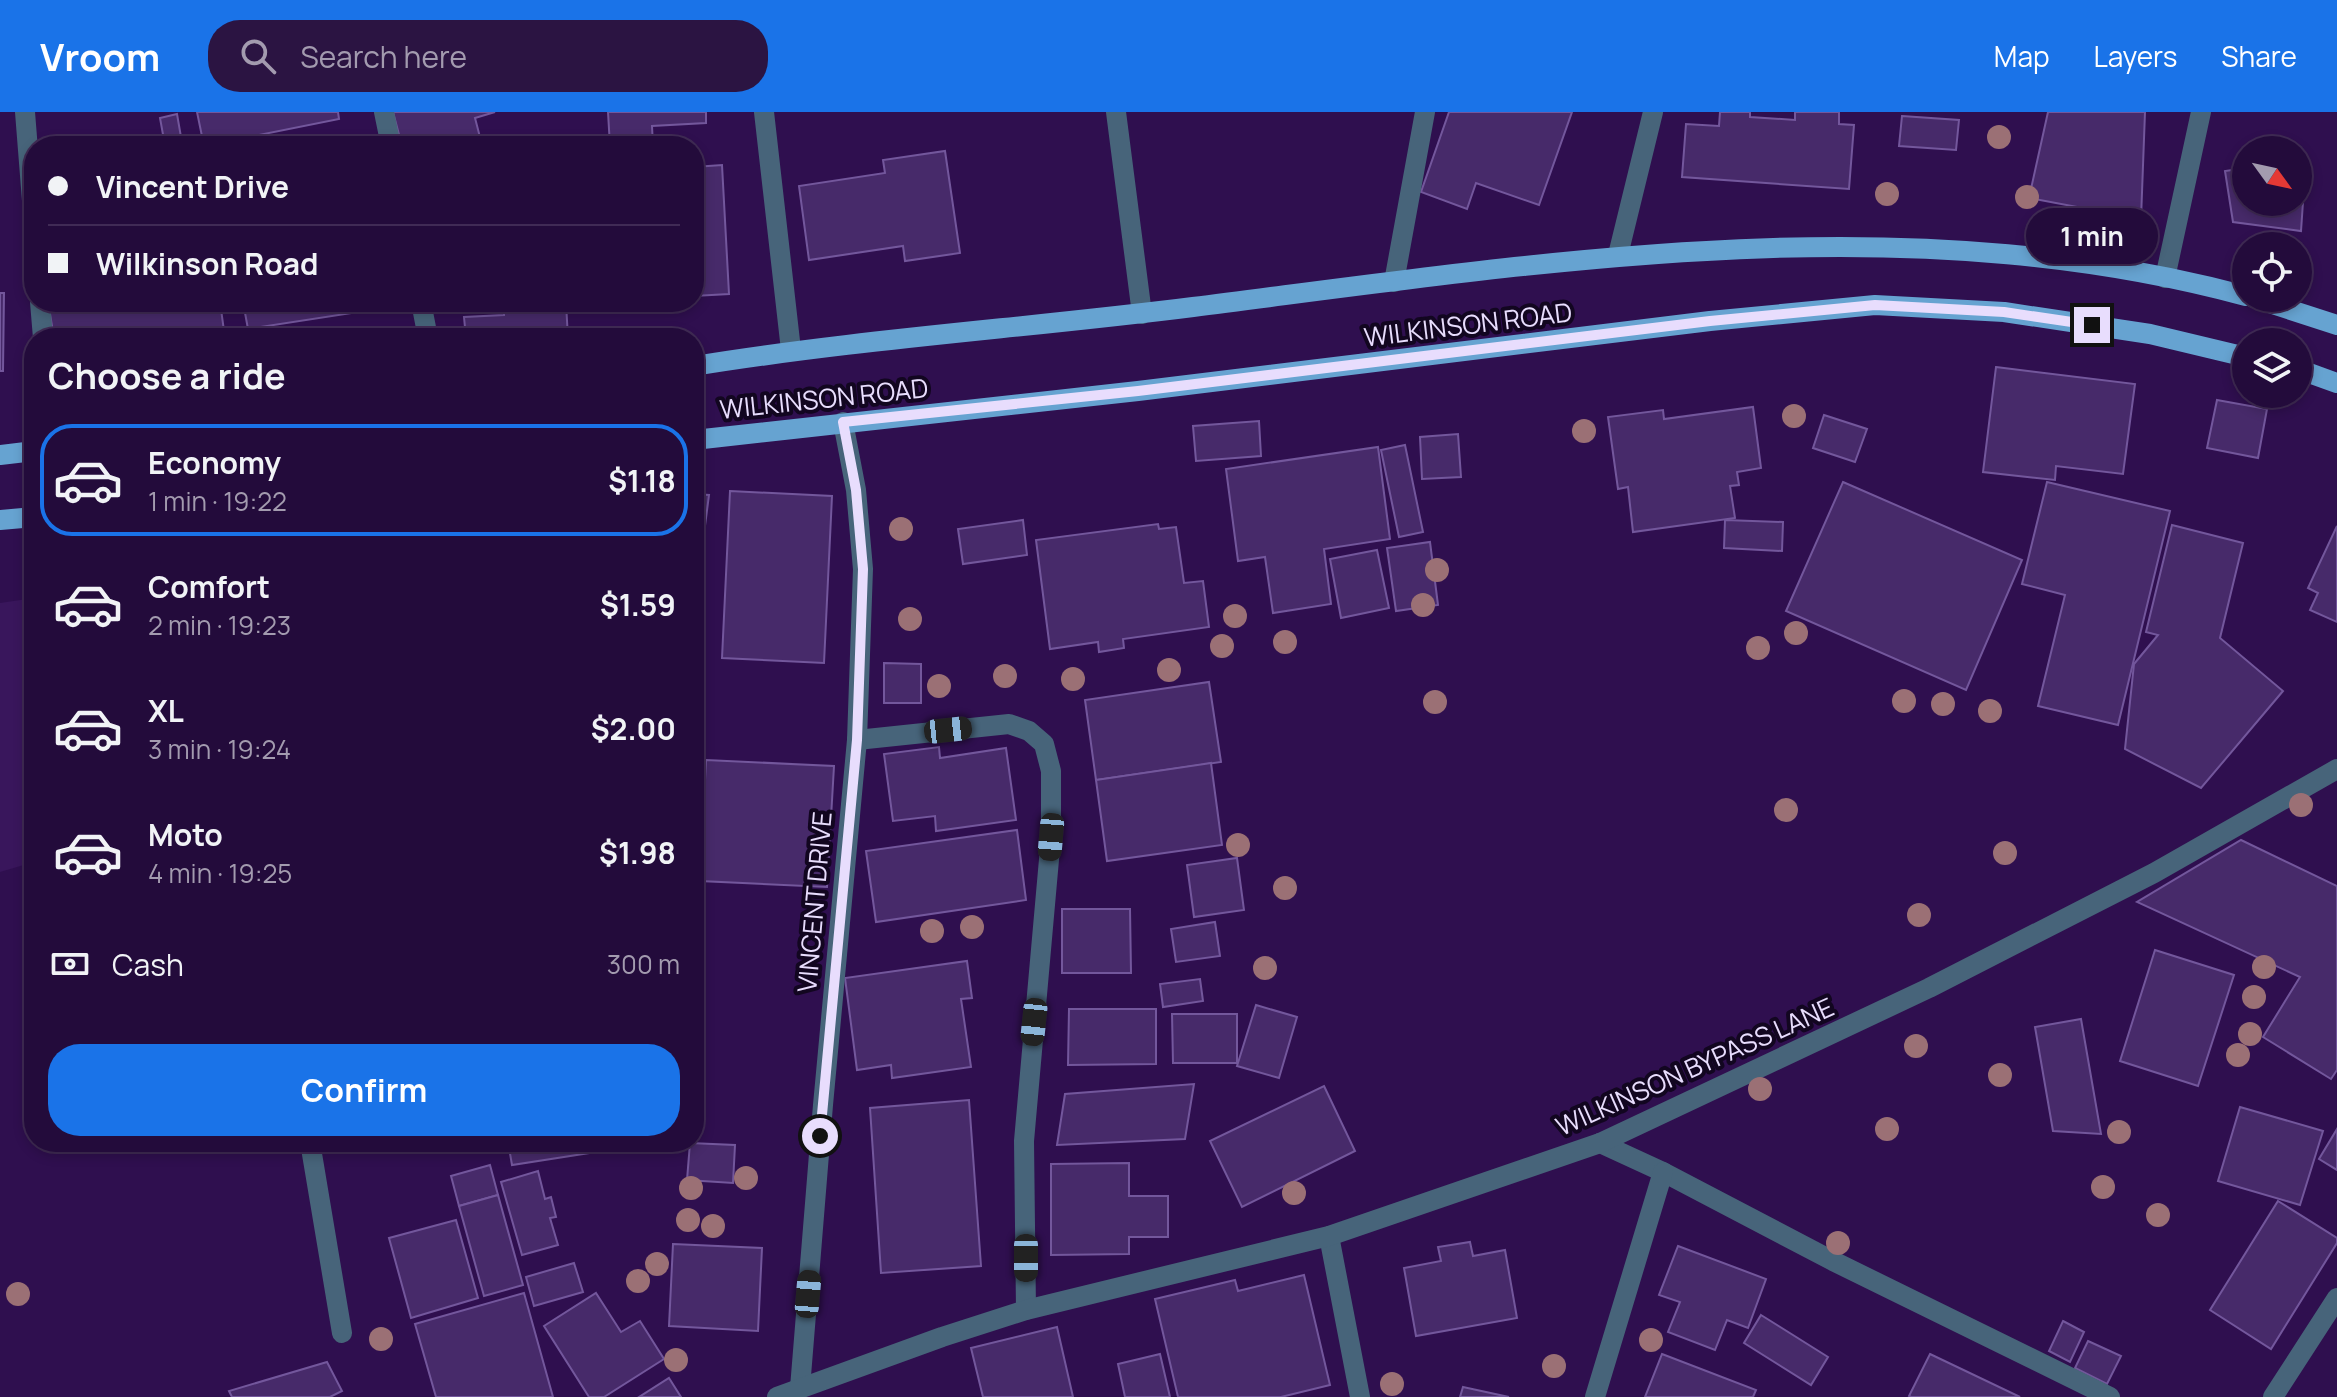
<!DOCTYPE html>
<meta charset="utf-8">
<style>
body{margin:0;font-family:Manrope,sans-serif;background:#2b1442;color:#f1f3f6;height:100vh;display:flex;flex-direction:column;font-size:30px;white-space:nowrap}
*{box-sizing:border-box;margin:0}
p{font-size:26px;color:#a39baf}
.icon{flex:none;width:44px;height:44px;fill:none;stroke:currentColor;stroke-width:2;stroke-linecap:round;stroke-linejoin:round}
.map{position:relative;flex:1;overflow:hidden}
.details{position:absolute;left:24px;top:216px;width:680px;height:824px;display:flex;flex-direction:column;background:#230b3b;border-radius:32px;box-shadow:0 4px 12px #0003,0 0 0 2px #402b55}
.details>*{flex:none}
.guide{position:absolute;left:24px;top:24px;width:680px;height:176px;border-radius:32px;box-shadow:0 4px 12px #0003,0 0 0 2px #402b55;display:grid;align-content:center;height:176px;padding:0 24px;background:#230b3b}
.needle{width:52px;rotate:123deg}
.fabs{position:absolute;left:2232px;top:24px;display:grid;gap:16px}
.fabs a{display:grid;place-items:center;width:80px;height:80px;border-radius:50%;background:#230b3b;box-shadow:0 4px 12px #0003,0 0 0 2px #402b55;font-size:40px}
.end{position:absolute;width:36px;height:36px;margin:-18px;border:10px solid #e8ddfd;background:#111;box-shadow:0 0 0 4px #111}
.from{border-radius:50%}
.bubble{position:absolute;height:56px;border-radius:28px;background:#230b3b;box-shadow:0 4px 12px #0003,0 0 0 2px #402b55;font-size:26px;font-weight:700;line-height:56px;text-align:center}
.car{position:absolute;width:24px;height:48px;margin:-24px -12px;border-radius:10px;box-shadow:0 0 6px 2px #0007;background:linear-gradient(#222 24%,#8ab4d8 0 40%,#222 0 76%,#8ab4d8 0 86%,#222 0)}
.guide b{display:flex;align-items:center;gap:28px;height:76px;font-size:30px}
.guide b+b{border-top:2px solid #402b55}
.guide i{width:20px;height:20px;background:#f1f3f6}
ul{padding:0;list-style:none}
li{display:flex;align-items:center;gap:24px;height:112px;margin:0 16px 12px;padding:0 8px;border:4px solid transparent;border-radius:32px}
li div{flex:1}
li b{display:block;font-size:30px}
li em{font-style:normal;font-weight:700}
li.selected{border-color:#1a73e8}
li>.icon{width:72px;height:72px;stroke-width:1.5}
h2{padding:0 24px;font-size:36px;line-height:96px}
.pay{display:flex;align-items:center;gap:20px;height:88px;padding:0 24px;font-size:30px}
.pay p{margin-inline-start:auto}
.primary-button{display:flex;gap:16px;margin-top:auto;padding:16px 24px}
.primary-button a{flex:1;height:92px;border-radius:32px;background:#1a73e8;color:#fff;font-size:32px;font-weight:700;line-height:92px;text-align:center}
header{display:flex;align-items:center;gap:48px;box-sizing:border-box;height:112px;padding:0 40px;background:#1a73e8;color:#fff}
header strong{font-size:38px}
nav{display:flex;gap:44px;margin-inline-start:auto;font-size:28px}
.search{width:560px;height:72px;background:#2b1442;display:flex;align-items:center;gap:20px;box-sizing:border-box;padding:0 28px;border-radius:32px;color:#a39baf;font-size:30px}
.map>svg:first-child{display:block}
</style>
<header>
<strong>Vroom</strong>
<div class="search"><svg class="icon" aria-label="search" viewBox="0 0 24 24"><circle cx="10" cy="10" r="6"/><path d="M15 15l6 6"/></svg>Search here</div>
<nav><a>Map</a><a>Layers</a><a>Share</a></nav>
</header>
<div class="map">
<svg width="2337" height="1285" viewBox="0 0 2337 1285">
<rect width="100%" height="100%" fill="#2f0f4f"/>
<polygon fill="#39165c" points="34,486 34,750 0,760 0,491"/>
<g fill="#472a6a" stroke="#73579c" stroke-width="2">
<polygon points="197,0 338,0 339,7 204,34"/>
<polygon points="393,0 495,0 475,6 481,29 465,34 402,34"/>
<polygon points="608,0 706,0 706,11 652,14 653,34 610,34"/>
<polygon points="1449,0 1572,0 1539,93 1476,71 1467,97 1421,80"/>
<polygon points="1720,0 1750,0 1750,5 1795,8 1795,0 1839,0 1839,12 1854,13 1849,77 1682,65 1686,12 1719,14"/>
<polygon points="2048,0 2145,0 2141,107 2029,86"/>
<polygon points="177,2 181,25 164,28 160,6"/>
<polygon points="1902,4 1959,8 1956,38 1899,34"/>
<polygon points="945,39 960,141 905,149 903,134 809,148 799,74 885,61 883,48"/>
<polygon points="2306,46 2301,119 2233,110 2225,59 2246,56 2246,90 2298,90 2298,48"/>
<polygon points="722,53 729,182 694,184 694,55"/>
<polygon points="0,181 4,181 3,259 0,259"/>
<polygon points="48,190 220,190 225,226 54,226"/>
<polygon points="243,190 377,190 378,197 248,217"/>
<polygon points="566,191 568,226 466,226 464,205 504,203 504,195"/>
<polygon points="1996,255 2135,272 2123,362 2056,354 2055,368 1983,360"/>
<polygon points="2217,288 2267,297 2258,346 2207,336"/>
<polygon points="1753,295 1761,356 1737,360 1739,373 1730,374 1735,406 1633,420 1628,375 1618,377 1608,305 1663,298 1664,307"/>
<polygon points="1824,303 1867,317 1855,350 1813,336"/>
<polygon points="1259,309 1261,344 1196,349 1193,314"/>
<polygon points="1458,322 1461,365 1422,367 1420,325"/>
<polygon points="1405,333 1423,420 1399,425 1381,338"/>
<polygon points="1378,335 1390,427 1324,437 1331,492 1273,501 1265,445 1238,449 1226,357"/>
<polygon points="1843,370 2022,448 1966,578 1786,499"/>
<polygon points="2047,370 2170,399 2118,613 2038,594 2065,483 2022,472"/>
<polygon points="730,379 832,384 824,551 722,546"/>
<polygon points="694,382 709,383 694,498"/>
<polygon points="1023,408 1027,443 963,452 958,417"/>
<polygon points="1725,408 1783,410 1782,439 1724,436"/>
<polygon points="1158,412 1159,417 1176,415 1184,471 1203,469 1209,515 1123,527 1124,536 1099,540 1098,530 1050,537 1036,428"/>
<polygon points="2172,413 2243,431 2220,526 2283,579 2201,676 2125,637 2134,552 2158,523 2146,520"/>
<polygon points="2337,414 2337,510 2310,498 2318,481 2308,476"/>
<polygon points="1430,430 1438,493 1396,499 1387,436"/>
<polygon points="1377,438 1389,496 1341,506 1330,447"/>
<polygon points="884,551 921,552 921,591 884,591"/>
<polygon points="1209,570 1221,650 1096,668 1085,588"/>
<polygon points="939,635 940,646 1006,636 1016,708 936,719 935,704 893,709 884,642"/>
<polygon points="706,648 834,654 827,775 700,769"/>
<polygon points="1211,651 1222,733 1107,749 1096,668"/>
<polygon points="1017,718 1026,788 876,810 866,739"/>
<polygon points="2241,728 2337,774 2337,958 2331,967 2263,925 2300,865 2137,790"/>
<polygon points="1237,746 1244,798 1194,805 1187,753"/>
<polygon points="1062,797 1130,797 1131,861 1062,861"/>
<polygon points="1215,810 1220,844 1176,850 1171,817"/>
<polygon points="2155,838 2234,863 2198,974 2120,949"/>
<polygon points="967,849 972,886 961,887 971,955 892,966 891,953 857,958 845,866"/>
<polygon points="1200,867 1203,889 1163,895 1160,872"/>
<polygon points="1256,893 1297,905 1279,966 1237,954"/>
<polygon points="1069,897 1156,897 1156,952 1068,953"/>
<polygon points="1172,902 1237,902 1237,951 1173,951"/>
<polygon points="2081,907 2101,1022 2053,1019 2035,915"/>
<polygon points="1194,972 1185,1027 1057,1033 1065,982"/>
<polygon points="1324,974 1355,1039 1242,1095 1210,1029"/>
<polygon points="969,988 981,1154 881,1161 870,996"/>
<polygon points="2240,995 2323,1019 2300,1093 2218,1069"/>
<polygon points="2337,1017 2337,1058 2319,1047"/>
<polygon points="508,1030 634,1030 635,1034 512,1053"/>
<polygon points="690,1031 735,1033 733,1071 687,1068"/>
<polygon points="1129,1051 1129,1084 1168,1084 1168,1125 1129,1125 1129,1142 1051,1143 1051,1052"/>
<polygon points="490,1053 498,1083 459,1094 451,1064"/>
<polygon points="538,1059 545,1087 551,1085 556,1105 550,1106 558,1133 522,1143 501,1070"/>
<polygon points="498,1083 523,1173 484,1184 459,1094"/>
<polygon points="2278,1089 2337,1126 2337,1131 2271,1237 2210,1198"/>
<polygon points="456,1108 478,1186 411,1206 389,1126"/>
<polygon points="1470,1130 1473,1144 1505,1138 1517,1206 1416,1224 1404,1156 1441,1149 1438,1135"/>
<polygon points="673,1132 762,1136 758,1219 669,1214"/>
<polygon points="1678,1134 1766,1167 1748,1216 1727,1208 1715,1238 1668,1220 1680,1190 1659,1183"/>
<polygon points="574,1151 583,1180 534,1194 526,1165"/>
<polygon points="1304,1163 1330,1273 1281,1285 1178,1285 1155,1187 1235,1168 1238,1179"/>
<polygon points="524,1181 553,1285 436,1285 415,1212"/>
<polygon points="596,1181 621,1220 640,1209 664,1247 604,1285 589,1285 544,1214"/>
<polygon points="1761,1203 1828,1245 1811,1273 1744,1231"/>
<polygon points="2063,1209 2084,1220 2070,1250 2049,1239"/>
<polygon points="1057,1215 1073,1285 983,1285 971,1236"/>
<polygon points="2088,1229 2121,1244 2107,1272 2075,1256"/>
<polygon points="1160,1242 1170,1285 1125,1285 1118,1252"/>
<polygon points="1662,1242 1756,1278 1753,1285 1645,1285"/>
<polygon points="1930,1242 2020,1285 1911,1285 1909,1284"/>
<polygon points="327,1250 342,1279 330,1285 232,1285 229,1279"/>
<polygon points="669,1266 681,1285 639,1285"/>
<polygon points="1463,1275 1509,1285 1460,1285"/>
</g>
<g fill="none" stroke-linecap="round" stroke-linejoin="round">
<g stroke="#47647a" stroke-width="20">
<polyline points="25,0 34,114"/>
<polyline points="384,0 391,34"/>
<polyline points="764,0 791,238"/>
<polyline points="1116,0 1142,202"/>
<polyline points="1618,143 1653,0"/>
<polyline points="2165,166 2201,0"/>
<polyline points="1394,170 1425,0"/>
<polyline points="40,190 43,226"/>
<polyline points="421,190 428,226"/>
<polyline points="857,628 1009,612 1029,619 1044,632 1051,659 1051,725 1024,1029 1026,1198"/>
<polyline points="310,1030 342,1221"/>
<polyline points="1600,1031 1663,1060 1833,1149 2110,1285"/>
<polyline points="1329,1124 1360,1285"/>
<polyline points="800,1276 823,993 857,628 863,457 856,378 843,310"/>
<polyline points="777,1285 942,1225 1026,1198 1329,1124 1600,1031 1929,876 2154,761 2337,657"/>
<polyline points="1595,1285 1663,1060"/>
<polyline points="2273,1285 2337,1186"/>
</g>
<g stroke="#66a3d1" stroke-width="20">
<polyline points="2254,186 2337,213"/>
<path d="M694,254C860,227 1027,216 1193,195C1541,151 1900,91 2246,184"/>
<polyline points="2298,257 2337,271"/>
<polyline points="694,328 1138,279 1710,209 1875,193 2004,200 2150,222 2246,245"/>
<polyline points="0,343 34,339"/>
<polyline points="0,408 34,405"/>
</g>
</g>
<g fill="#9b7075">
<circle cx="1999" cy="25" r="12"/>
<circle cx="1887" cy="82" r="12"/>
<circle cx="2027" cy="85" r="12"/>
<circle cx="1794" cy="304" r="12"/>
<circle cx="1584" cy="319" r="12"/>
<circle cx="901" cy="417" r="12"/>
<circle cx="1437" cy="458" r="12"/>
<circle cx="1423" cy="493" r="12"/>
<circle cx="1235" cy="504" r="12"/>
<circle cx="910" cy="507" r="12"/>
<circle cx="1796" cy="521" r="12"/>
<circle cx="1285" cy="530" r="12"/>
<circle cx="1222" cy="534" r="12"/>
<circle cx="1758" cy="536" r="12"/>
<circle cx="1169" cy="558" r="12"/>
<circle cx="1005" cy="564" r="12"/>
<circle cx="1073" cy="567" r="12"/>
<circle cx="939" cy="574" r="12"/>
<circle cx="1904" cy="589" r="12"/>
<circle cx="1435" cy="590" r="12"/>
<circle cx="1943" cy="592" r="12"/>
<circle cx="1990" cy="599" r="12"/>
<circle cx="2301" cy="693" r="12"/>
<circle cx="1786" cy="698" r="12"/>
<circle cx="1238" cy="733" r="12"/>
<circle cx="2005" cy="741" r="12"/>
<circle cx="1285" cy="776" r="12"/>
<circle cx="1919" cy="803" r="12"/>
<circle cx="972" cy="815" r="12"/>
<circle cx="932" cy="819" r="12"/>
<circle cx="2264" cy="855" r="12"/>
<circle cx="1265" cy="856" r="12"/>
<circle cx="2254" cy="885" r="12"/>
<circle cx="2250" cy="922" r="12"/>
<circle cx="1916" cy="934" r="12"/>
<circle cx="2238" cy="943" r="12"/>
<circle cx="2000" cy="963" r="12"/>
<circle cx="1760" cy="977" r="12"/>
<circle cx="1887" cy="1017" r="12"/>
<circle cx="2119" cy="1020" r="12"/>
<circle cx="746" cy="1066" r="12"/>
<circle cx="2103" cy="1075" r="12"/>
<circle cx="691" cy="1076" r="12"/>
<circle cx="1294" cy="1081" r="12"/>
<circle cx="2158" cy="1103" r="12"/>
<circle cx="688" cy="1108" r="12"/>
<circle cx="713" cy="1114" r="12"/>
<circle cx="1838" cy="1131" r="12"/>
<circle cx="657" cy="1152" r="12"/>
<circle cx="638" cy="1169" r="12"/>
<circle cx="18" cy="1182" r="12"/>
<circle cx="381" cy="1227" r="12"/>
<circle cx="1651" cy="1228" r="12"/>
<circle cx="676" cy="1248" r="12"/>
<circle cx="1554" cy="1254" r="12"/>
<circle cx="1392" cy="1272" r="12"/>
</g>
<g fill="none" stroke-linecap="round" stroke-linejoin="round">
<polyline stroke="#e8ddfd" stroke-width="10" points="820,1024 857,628 863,457 856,378 843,310 1138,279 1710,209 1875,193 2004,200 2092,213"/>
</g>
<g text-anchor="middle" stroke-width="8" stroke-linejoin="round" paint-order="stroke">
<g font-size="26" fill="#e8ddfd" stroke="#120620">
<text transform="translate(1468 213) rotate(-7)" y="9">WILKINSON ROAD</text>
<text transform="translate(824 287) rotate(-6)" y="9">WILKINSON ROAD</text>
<text transform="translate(815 790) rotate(-85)" y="9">VINCENT DRIVE</text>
<text transform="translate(1695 955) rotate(-24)" y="9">WILKINSON BYPASS LANE</text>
</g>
</g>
</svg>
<div class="fabs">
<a><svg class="needle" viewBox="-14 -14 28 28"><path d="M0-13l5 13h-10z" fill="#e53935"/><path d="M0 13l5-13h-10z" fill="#a39baf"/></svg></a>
<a><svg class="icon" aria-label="locate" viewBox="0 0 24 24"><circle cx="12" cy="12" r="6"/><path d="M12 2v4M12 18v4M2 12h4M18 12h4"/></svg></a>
<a><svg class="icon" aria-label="layers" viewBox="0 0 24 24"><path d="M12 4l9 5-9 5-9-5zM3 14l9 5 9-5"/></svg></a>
</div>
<i class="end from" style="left:820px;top:1024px"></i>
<i class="end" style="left:2092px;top:213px"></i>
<div class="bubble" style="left:2026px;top:96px;width:132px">1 min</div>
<i class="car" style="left:948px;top:618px;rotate:84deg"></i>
<i class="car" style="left:1051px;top:725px;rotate:185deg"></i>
<i class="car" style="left:1034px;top:910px;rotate:186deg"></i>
<i class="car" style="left:1026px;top:1146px;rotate:180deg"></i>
<i class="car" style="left:808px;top:1182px;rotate:5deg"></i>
<div class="guide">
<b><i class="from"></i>Vincent Drive</b>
<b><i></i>Wilkinson Road</b>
</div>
<section class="details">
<h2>Choose a ride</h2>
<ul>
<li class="selected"><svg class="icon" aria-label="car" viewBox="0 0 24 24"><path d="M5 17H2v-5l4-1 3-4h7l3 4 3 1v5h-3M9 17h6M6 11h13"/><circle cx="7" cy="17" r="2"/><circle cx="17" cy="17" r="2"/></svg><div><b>Economy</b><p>1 min · 19:22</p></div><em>$1.18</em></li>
<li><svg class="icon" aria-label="car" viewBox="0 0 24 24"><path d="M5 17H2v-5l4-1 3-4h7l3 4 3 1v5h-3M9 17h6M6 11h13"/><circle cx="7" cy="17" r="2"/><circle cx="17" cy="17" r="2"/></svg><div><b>Comfort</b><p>2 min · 19:23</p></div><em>$1.59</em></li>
<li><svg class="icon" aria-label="car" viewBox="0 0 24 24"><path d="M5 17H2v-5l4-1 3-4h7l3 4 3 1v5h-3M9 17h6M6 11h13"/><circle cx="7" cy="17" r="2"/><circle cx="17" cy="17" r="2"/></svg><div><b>XL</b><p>3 min · 19:24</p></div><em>$2.00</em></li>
<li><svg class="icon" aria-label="car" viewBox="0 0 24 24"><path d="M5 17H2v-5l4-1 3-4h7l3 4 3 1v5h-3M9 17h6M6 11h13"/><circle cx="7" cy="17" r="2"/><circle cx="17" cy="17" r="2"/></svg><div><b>Moto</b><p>4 min · 19:25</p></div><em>$1.98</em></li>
</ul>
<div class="pay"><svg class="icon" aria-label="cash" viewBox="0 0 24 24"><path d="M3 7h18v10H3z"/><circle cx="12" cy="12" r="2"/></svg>Cash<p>300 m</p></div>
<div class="primary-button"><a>Confirm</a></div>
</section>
</div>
